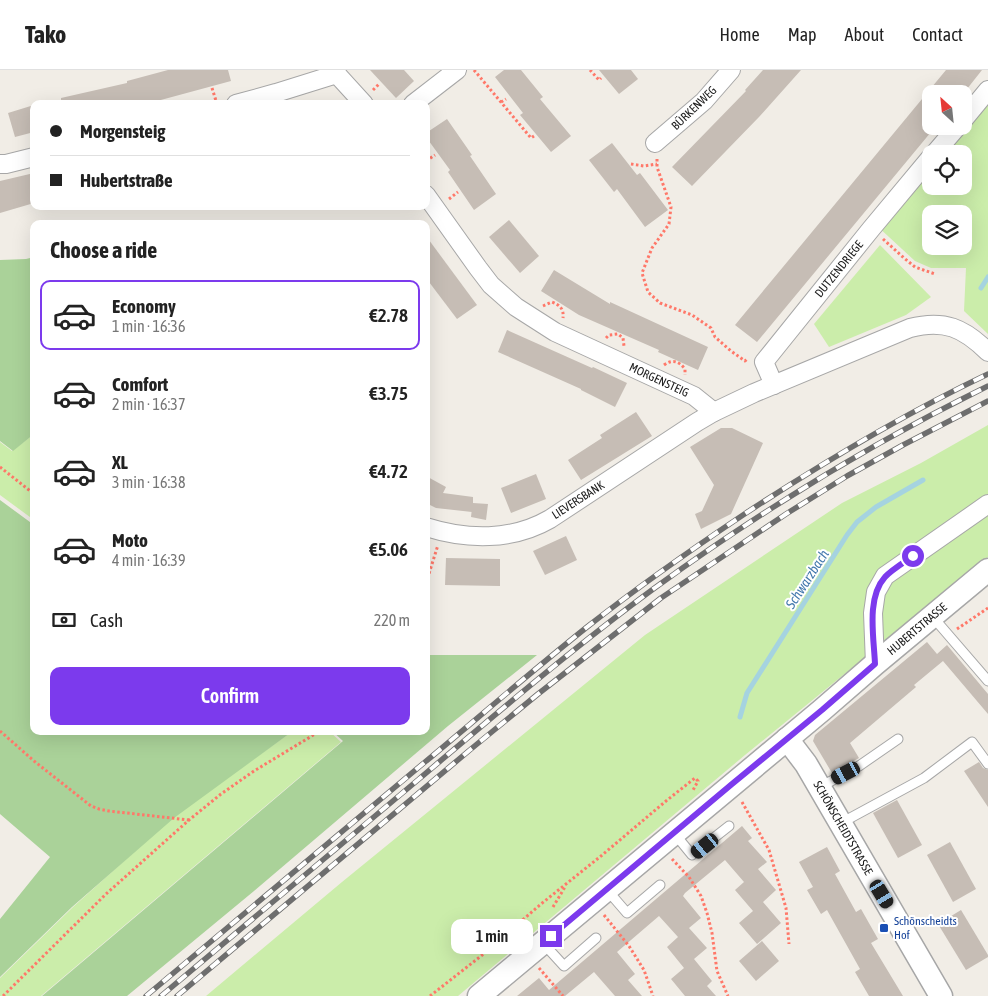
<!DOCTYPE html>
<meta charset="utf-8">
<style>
body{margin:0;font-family:"Asap Condensed",sans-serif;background:#f2f2f2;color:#222;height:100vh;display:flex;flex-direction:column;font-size:19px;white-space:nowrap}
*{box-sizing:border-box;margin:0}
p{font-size:16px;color:#767676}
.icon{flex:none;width:28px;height:28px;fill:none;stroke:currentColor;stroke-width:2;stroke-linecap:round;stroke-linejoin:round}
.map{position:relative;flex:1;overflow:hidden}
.panel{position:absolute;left:30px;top:150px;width:400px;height:515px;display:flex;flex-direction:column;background:#fff;border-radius:10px;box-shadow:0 5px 20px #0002}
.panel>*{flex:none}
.guide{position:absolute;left:30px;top:30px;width:400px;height:110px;border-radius:10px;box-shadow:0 5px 20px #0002;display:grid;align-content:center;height:110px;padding:0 20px;background:#fff}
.needle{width:32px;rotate:333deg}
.tools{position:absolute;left:922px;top:15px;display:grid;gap:10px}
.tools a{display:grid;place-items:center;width:50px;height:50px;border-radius:10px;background:#fff;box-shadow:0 5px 20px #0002;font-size:25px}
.end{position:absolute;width:22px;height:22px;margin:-11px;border:6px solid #7c3aed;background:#fff;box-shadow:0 0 0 2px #fff}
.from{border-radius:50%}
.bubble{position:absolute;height:35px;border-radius:10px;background:#fff;box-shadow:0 5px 20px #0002;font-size:16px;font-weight:600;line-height:35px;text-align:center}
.car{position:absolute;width:15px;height:30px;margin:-15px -8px;border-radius:6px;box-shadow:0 0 4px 1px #0007;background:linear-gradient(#222 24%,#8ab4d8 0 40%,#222 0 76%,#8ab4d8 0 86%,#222 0)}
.guide b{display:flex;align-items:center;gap:18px;height:48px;font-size:19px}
.guide b+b{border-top:1px solid #e0e0e0}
.guide i{width:12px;height:12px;background:#222}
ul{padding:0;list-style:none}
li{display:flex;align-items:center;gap:15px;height:70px;margin:0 10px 8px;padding:0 10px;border:2px solid transparent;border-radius:10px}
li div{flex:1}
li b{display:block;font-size:19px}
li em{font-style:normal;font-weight:600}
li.current{border-color:#7c3aed}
li>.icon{width:45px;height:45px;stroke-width:1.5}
h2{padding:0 20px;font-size:22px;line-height:60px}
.pay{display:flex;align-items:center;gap:12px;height:55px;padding:0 20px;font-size:19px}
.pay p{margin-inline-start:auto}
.primary-button{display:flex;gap:10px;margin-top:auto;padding:10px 20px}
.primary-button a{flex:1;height:58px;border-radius:10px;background:#7c3aed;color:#fff;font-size:20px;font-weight:600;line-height:58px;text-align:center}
header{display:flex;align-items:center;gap:30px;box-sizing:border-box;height:70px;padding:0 25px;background:#fff;border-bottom:1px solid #e0e0e0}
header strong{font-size:24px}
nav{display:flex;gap:28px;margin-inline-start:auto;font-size:18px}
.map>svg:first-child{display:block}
</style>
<header>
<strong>Tako</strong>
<nav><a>Home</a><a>Map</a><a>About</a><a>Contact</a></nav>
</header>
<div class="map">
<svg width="988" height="926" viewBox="0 0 988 926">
<rect width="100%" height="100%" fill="#f1ede6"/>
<g fill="#cbedaa" fill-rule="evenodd">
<path d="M988,25V264L964,241L966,198H931L915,191L876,155L931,91V116H964V84H937ZM931,144H964V176H931Z"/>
<polygon points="880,175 931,227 906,245 829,277 814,254"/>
<polygon points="988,355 988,487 745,685 458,926 206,926 342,812 645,565 842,433 921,393"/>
<polygon points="34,364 34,450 0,425 0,372 12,381"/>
<polygon points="293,661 329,661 341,672 41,926 0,926 0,908 73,837 174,746"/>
</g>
<g fill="#aad299">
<polygon points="34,187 34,364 13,381 0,371 0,190 26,189"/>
<polygon points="0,430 34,455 34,661 293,661 174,748 72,837 0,907 0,849 50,787 0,744"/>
<polygon points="426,585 537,585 448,656 254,821 127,926 42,926 343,671 332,661 426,661"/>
</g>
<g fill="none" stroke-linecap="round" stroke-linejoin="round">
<g stroke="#a5d3e0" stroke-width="5">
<polyline points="981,218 988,207"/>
<polyline points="740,647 747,623 847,465 857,452 876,437 923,410"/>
</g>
</g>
<g fill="#c6bdb5">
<polygon points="168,0 228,0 231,11 146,34 61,34 61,28 127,13 127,11"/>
<polygon points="370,0 404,0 414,11 396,28"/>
<polygon points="504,0 521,0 543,27 540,29 571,66 551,82 520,45 523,43 495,7"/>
<polygon points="599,0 631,0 638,9 619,24"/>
<polygon points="763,0 801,0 759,47 692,116 672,97 746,21 745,20"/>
<polygon points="946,0 982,0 963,24 931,24 931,62 757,272 735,255"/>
<polygon points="34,35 34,62 15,67 8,43"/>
<polygon points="447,49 472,85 470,86 496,124 474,140 448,102 450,100 426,67 426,63"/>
<polygon points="612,73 637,105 640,103 668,140 645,157 617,119 614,122 589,90"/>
<polygon points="34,103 34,133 0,143 0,111"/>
<polygon points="509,150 539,186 520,203 489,167"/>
<polygon points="426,166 477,235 457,249 426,208"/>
<polygon points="554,200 610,234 610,232 708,277 698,300 658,282 659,280 579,245 541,221"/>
<polygon points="507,260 592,298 593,297 627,313 615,337 581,320 581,319 498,282"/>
<polygon points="636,342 652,366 581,410 568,390 602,368 600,365"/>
<polygon points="721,358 732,358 763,373 731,444 701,459 695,444 702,441 714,415 690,377"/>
<polygon points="536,404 546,429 511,443 501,418"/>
<polygon points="426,406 446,417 443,423 473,427 473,433 488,434 486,450 471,447 472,438 472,442 436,438 426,433"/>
<polygon points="566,466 577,490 545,505 533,481"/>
<polygon points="446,488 500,489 500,516 445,515"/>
<polygon points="927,572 937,584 947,575 988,624 988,644 943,591 914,615 916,617 850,673 859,688 832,703 813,671 815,665"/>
<polygon points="979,692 983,698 988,700 988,737 964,701"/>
<polygon points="897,730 922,775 898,788 873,743"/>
<polygon points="742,756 752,768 748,771 767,792 758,799 776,820 763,832 781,853 757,874 739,853 753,841 735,820 744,812 725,790 685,823 683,826 701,848 689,858 707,878 694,889 712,911 707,916 716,926 685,926 671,909 684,898 667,877 678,867 659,846 617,882 635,904 628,910 642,926 615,926 594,902 565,926 517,926 539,908 549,920"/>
<polygon points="950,772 976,819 953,832 927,785"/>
<polygon points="827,777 840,801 835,804 856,842 861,839 878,869 871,873 903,926 869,926 855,902 860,899 827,840 821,844 807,820 813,817 799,792"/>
<polygon points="961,840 988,885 988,887 966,900 938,854"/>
<polygon points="762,871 779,891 756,911 739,891"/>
</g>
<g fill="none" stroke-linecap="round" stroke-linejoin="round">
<g stroke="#a7a7a7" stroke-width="11">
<g id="service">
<polyline points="932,546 988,611"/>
<polyline points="820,717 859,696 898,669"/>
<polyline points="841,753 924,708 972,672 988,694"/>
<polyline points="674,763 692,785 729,756"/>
<polyline points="608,821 627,843 660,815"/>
<polyline points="543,873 564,896 596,868"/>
</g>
</g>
<g stroke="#a7a7a7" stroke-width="20">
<g id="minor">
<polyline points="333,0 364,34"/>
<polyline points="236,34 276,23 337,4"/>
<polyline points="413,34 457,0"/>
<polyline points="964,49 988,20"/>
<polyline points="655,73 704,31 731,0"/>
<polyline points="934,84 958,56"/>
<polyline points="0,94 6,94 34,87"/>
<polyline points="426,125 478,198 491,215 516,237 555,262 694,326 714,342"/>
<polyline points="774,315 764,292 871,159 931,87"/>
<path d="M426,457C467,470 512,471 550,449L697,352L714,342L754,323L910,258C944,249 964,258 988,282"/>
<polyline points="875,594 873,543 876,522 885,506 988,434"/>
</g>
</g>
<g stroke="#a7a7a7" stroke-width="25">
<g id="tertiary">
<polyline points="787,669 806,694 941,926"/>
<polyline points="479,926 822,640 875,594 988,500"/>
</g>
</g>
<g stroke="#ff7869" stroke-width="3" stroke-dasharray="2.5 2.5" stroke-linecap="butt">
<polyline points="474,0 531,68 534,66"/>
<polyline points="590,0 599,10 601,8"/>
<polyline points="212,18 217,34"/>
<polyline points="373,20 379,14"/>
<polyline points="501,32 506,29"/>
<polyline points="153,33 153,34"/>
<polyline points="657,89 657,97 671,137 669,154 652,178 642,203 648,222 660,233 692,245 711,258 715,267 731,281 745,291 747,289"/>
<polyline points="426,91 435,85"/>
<polyline points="631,94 644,96 657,94"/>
<polyline points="449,129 458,122"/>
<polyline points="883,169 904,188 915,197 935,204"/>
<path d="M543,236L552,232C560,235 564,239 563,248"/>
<polyline points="606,268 609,265 618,264 623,268 624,276"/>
<path d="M664,295C672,289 679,291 685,299V305"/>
<polyline points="0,397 34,424"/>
<polyline points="426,513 438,475"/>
<polyline points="957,559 988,538"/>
<polyline points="0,661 34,691 91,736 99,739 109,741 189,750"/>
<polyline points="742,732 769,780 786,838 789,874"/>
<polyline points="672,789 689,807 701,826 707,843 712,863 717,901 728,926"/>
<polyline points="553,837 565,817"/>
<polyline points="604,845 629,876 644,900 653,926"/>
<polyline points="539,898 563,926"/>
<polyline points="3,926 106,824 189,750 221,724 254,701 320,661"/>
<polyline points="430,926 481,886 541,834 601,786 666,731 695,708 698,711 692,722"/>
</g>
<use href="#service" stroke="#fff" stroke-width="9"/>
<use href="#minor" stroke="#fff" stroke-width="18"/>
<use href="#tertiary" stroke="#fff" stroke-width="22"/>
<g stroke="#6e6e6e" stroke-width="5.5">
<g id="rail">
<path d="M146,926C239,848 332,770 425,692C479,647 532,601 587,557C638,517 692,479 746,443C824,392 904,344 988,304"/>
<path d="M161,926C247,854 333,781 419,709C496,644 574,577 656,517C761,441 872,373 988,316"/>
<polyline points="177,926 471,679 538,624 661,528 786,444 847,406 903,375 988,331"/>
</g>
</g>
<use href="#rail" stroke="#fff" stroke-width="4" stroke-dasharray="11" stroke-linecap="butt"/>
</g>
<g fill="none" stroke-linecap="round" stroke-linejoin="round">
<path stroke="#7c3aed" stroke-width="6" d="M551,866L732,714L822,640L875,594C874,568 866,528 885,507C891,500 906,491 913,486"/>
</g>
<rect fill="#1a4fb4" stroke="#fff" stroke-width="2" x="879" y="853" width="10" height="10" rx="2.5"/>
<g text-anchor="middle" stroke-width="4" stroke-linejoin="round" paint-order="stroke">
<g font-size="12" fill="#202020" stroke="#fff">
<text transform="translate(694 38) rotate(-44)" y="4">BÜRKENWEG</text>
<text transform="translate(839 199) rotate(-51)" y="4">DUTZENDRIEGE</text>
<text transform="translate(659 310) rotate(25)" y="4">MORGENSTEIG</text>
<text transform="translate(578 430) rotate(-33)" y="4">LIEVERSBANK</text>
<text transform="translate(917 559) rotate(-40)" y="4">HUBERTSTRASSE</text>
<text transform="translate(843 758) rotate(60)" y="4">SCHÖNSCHEIDTSTRASSE</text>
</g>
<g font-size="12" fill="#164399" stroke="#fff" text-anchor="start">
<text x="894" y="855">Schönscheidts<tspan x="894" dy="14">Hof</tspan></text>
</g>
<g font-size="14" font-style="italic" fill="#4479ad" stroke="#fff">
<text transform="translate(807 509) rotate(-57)" y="5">Schwarzbach</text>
</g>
</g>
</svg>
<div class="tools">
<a><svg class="needle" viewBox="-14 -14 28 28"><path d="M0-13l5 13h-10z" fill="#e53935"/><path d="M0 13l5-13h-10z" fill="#767676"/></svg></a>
<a><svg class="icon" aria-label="locate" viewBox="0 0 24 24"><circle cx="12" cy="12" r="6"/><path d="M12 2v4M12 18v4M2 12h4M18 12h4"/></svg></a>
<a><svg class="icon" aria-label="layers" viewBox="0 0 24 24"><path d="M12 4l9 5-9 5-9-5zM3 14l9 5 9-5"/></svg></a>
</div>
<i class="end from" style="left:913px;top:486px"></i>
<i class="end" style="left:551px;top:866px"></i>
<div class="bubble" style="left:451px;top:849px;width:82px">1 min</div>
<i class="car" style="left:846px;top:703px;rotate:242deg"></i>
<i class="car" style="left:705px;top:776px;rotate:231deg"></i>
<i class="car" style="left:882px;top:824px;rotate:149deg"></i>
<div class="guide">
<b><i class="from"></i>Morgensteig</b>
<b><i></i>Hubertstraße</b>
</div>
<section class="panel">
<h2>Choose a ride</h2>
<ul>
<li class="current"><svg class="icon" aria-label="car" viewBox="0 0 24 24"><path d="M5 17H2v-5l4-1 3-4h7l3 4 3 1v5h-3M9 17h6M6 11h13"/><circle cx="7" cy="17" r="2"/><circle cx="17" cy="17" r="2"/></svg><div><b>Economy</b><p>1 min · 16:36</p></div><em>€2.78</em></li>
<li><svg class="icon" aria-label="car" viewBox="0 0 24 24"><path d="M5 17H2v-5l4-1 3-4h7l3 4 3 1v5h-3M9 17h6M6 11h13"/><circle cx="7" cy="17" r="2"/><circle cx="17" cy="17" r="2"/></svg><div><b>Comfort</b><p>2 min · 16:37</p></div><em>€3.75</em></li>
<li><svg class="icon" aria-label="car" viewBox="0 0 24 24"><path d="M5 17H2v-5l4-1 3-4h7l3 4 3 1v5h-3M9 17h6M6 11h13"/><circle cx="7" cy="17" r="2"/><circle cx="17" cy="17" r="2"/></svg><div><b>XL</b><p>3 min · 16:38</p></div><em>€4.72</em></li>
<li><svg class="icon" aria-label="car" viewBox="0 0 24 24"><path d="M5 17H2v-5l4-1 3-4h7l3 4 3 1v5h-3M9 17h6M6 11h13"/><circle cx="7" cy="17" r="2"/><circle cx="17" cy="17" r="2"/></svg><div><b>Moto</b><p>4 min · 16:39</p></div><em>€5.06</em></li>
</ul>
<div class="pay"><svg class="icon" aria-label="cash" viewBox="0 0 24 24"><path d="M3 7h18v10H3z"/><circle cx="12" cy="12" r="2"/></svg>Cash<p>220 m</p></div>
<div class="primary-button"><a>Confirm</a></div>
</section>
</div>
